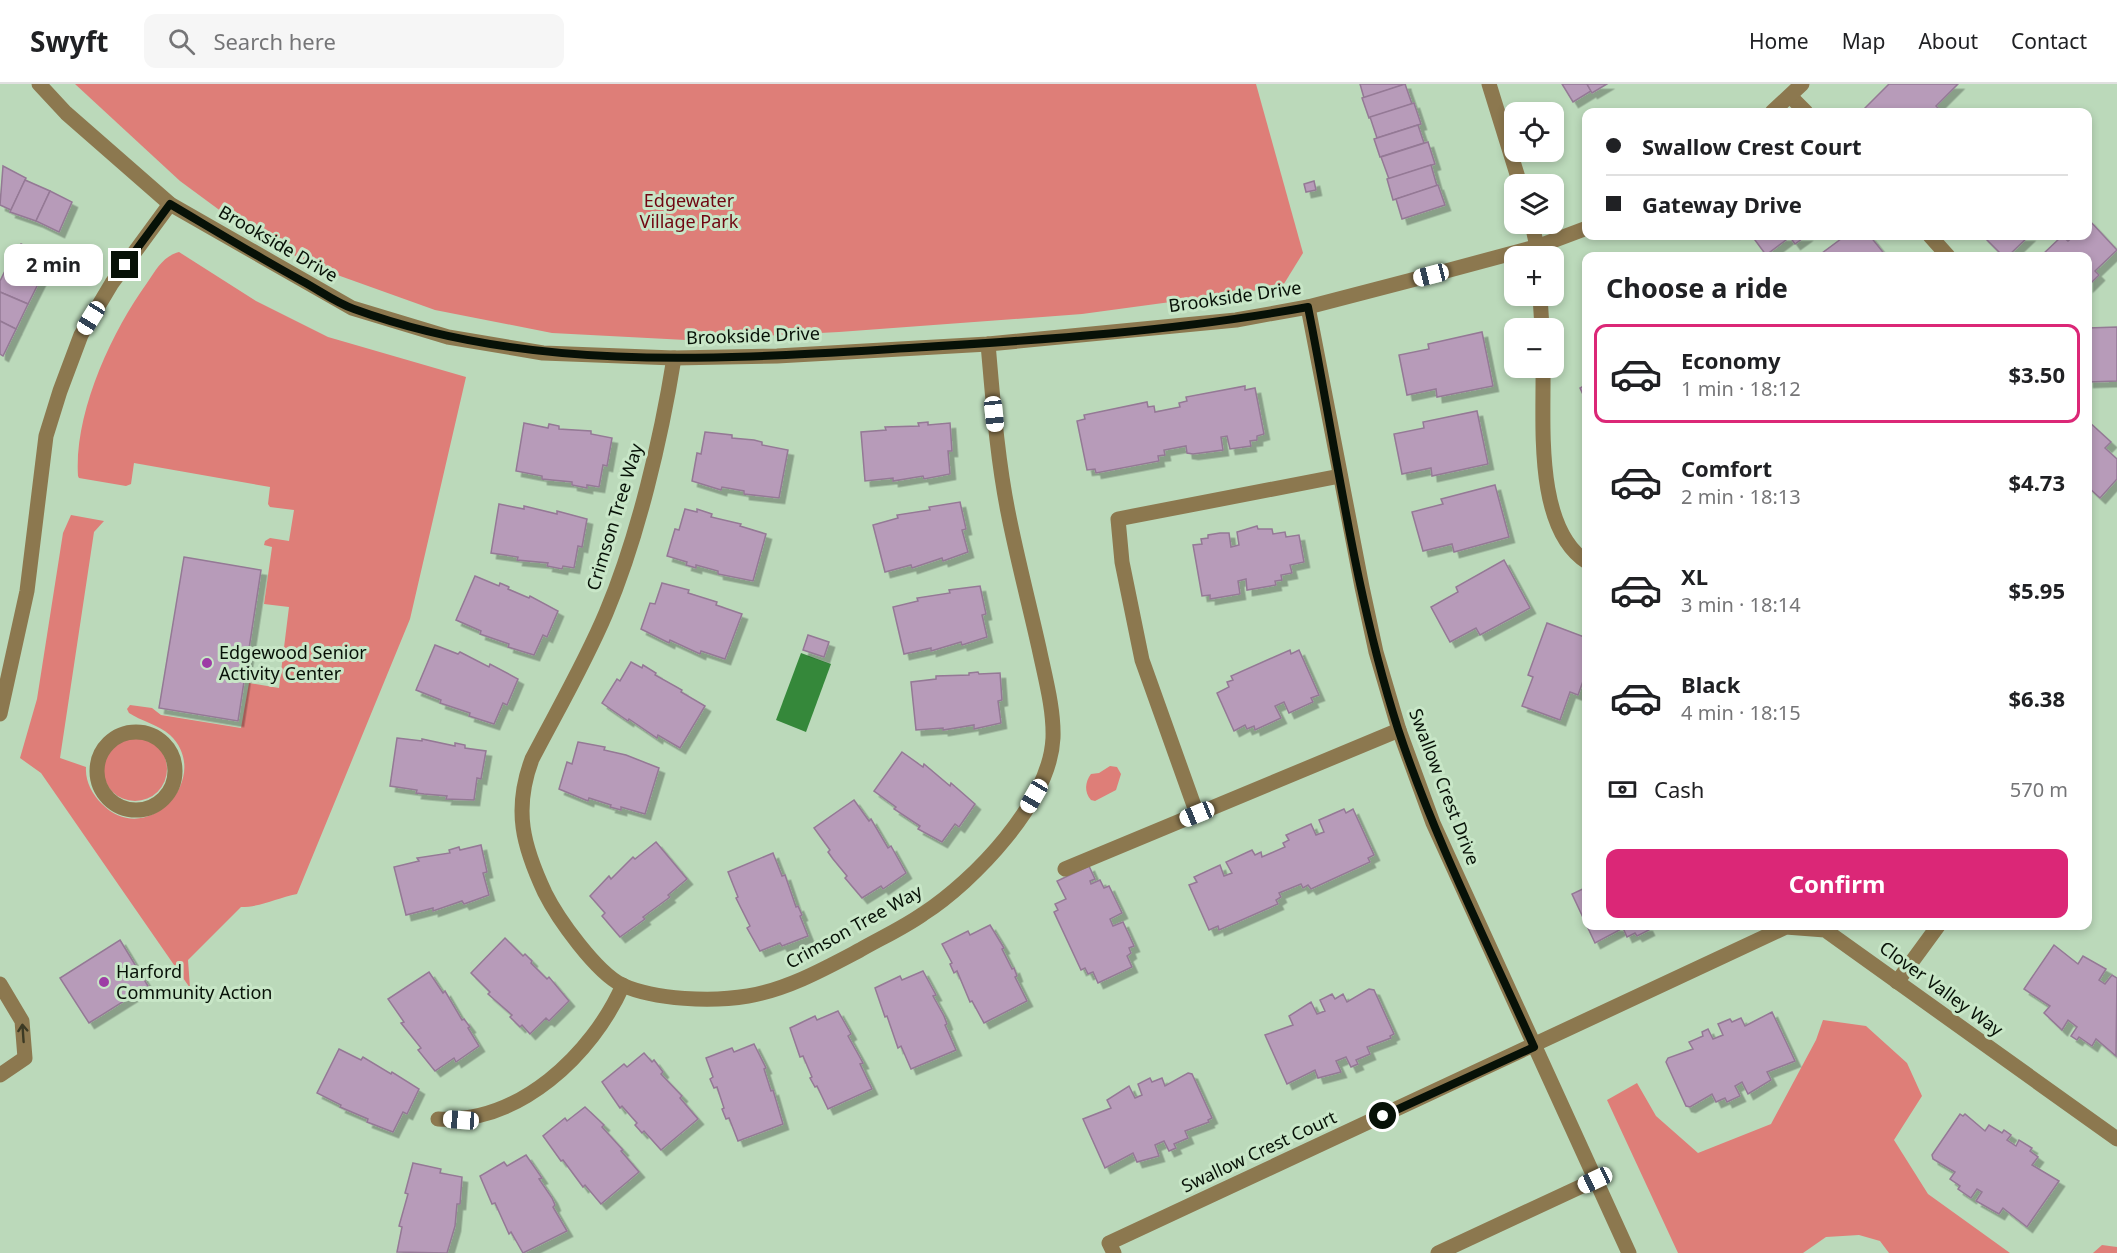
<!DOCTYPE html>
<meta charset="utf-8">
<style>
body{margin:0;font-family:"Noto Sans",sans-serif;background:#f6f6f6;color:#202124;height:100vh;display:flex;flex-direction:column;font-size:22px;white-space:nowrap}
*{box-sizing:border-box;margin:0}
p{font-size:20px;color:#757577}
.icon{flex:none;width:33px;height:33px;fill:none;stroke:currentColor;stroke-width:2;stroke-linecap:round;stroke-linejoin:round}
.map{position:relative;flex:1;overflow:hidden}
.panel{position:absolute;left:1582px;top:168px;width:510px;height:678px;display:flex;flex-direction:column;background:#fff;border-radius:12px;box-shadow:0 3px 9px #0003}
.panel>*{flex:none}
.hud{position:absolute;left:1582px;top:24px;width:510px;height:132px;border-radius:12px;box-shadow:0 3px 9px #0003;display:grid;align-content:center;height:132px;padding:0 24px;background:#fff}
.buttons{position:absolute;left:1504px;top:18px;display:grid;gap:12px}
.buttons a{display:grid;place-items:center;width:60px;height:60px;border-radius:12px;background:#fff;box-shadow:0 3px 9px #0003;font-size:30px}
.end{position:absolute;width:27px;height:27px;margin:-14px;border:8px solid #071107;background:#fff;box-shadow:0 0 0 3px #fff}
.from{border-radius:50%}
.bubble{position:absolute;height:42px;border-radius:12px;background:#fff;box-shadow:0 3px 9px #0003;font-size:20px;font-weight:700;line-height:42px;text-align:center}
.car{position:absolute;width:18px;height:36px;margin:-18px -9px;border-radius:8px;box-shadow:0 0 4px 2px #0007;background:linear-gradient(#fff 24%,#345 0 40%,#fff 0 76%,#345 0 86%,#fff 0)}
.hud b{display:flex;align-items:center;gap:21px;height:57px;font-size:22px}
.hud b+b{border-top:2px solid #e0e0e0}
.hud i{width:15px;height:15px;background:#202124}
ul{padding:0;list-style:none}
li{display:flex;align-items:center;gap:18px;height:99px;margin:0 12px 9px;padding:0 12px;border:3px solid transparent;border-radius:12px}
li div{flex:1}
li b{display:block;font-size:22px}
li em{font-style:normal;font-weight:700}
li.selected{border-color:#db2777}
li>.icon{width:54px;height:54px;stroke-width:1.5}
h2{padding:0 24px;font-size:27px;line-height:72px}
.pay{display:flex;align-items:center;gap:15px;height:66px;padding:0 24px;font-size:22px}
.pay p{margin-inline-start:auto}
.cta{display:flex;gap:12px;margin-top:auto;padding:12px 24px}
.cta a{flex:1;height:69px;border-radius:12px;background:#db2777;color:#fff;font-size:24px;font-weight:700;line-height:69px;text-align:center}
header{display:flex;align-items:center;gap:36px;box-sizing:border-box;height:84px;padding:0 30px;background:#fff;border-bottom:2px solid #e0e0e0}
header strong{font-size:28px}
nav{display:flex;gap:33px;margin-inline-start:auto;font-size:21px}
.search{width:420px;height:54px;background:#f6f6f6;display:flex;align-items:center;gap:15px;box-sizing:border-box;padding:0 21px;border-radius:12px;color:#757577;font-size:22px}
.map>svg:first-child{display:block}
</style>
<header>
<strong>Swyft</strong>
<div class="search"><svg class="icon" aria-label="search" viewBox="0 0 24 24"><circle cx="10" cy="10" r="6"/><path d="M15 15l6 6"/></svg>Search here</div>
<nav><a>Home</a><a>Map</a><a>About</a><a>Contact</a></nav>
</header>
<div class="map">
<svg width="2117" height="1169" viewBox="0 0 2117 1169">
<defs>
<filter id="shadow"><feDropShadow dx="5.5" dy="5.5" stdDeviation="0" flood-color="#0004"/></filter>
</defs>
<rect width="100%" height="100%" fill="#bbd9ba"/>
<g fill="#de7e78">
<polygon points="75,0 1256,0 1303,169 1282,203 1082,230 839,248 686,256 552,249 435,226 329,188 256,153 180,97"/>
<path d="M179,168L256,217L328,253L466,293L410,535L297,810C277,814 261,823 241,823L188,876L190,904L41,689L20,674L37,615L63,449L71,431L104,437L94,448L60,674L86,683C85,697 92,710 102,720C147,766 214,693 170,651C159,641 141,637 129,629L127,625L130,621L152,624L161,631L241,644L249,599L279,604L289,523L264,520L272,463L264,461L265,457L270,454L289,457L294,426L270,423L268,420L270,403L134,379L131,400L126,402L79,394L78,392C74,329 111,249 147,199C156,186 163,172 179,168Z"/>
<circle cx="135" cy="685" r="32"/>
<path d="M1110,682L1117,683L1121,690L1116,706L1095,717L1091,716C1084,708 1085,698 1091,690L1099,689Z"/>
<polygon points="1823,936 1866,942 1907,979 1922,1012 1894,1056 1928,1110 2010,1169 1889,1169 1880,1157 1859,1151 1826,1153 1803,1169 1678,1169 1607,1016 1637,999 1656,1032 1698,1069 1771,1040 1816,956"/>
<polygon points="2102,1161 2117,1163 2117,1169 2093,1169"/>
</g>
<polygon fill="#35883a" points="801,569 831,580 806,648 776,636"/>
<g fill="#b79bb9" stroke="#947995" stroke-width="1.5" filter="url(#shadow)">
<polygon points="1360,0 1406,0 1364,14"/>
<polygon points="1405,0 1412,20 1369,34 1362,14"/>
<polygon points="1562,0 1587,0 1591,7 1573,18"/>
<polygon points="1587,0 1607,0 1592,9"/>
<polygon points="1889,0 1958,0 1936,22 1940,26 1937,28 1865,28 1863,26"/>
<polygon points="1414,19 1421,40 1377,54 1370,33"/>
<polygon points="1418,41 1424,59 1380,73 1374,55"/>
<polygon points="1428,58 1435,80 1389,95 1381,73"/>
<polygon points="1431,81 1437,102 1393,116 1387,95"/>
<polygon points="3,82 26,94 11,126 0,121"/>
<polygon points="25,96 50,107 36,137 10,128"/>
<polygon points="1314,97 1316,106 1306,108 1304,100"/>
<polygon points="1438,101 1445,121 1402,135 1396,115"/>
<polygon points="50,107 72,118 59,148 36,137"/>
<polygon points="2089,136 2117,166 2095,187 2099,191 2088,202 2088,172 2041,172 2062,152 2068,157 2074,152 2088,152"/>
<polygon points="1752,152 1806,152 1795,160 1790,153 1766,171"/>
<polygon points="1845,152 1870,152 1886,172 1818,172"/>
<polygon points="1983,152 2029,152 2008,172 2003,172"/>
<polygon points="21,160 51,175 40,196 10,181"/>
<polygon points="8,181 40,196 28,220 0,208 0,197"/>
<polygon points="0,208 28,220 16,245 0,237"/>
<polygon points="0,237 16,245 3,272 0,270"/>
<polygon points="2117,243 2117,297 2088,298 2088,244"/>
<polygon points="1482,248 1493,302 1437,313 1436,305 1407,311 1399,271 1429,265 1428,260"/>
<polygon points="1587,300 1587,319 1580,304"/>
<polygon points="1245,302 1245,306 1255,304 1264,350 1257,352 1257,356 1250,357 1251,362 1230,365 1227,352 1221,353 1223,366 1193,370 1187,369 1186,362 1164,366 1165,371 1158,372 1159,377 1096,389 1095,385 1087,386 1077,337 1085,335 1084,331 1147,318 1148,323 1154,322 1155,328 1180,323 1179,319 1187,317 1186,313"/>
<polygon points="1477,327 1488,380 1432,392 1431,384 1402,390 1394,350 1424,344 1423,338"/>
<polygon points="2088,337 2111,358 2105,364 2117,375 2117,395 2100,414 2088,403"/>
<polygon points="928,338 928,341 950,339 952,367 948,367 950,390 924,395 923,392 893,397 893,394 865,397 861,348 886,346 885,343 919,342 918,339"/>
<polygon points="524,339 548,344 549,340 559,342 559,345 591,347 591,350 612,354 607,382 603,381 599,403 587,401 587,404 572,401 572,398 542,395 542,392 516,387"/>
<polygon points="705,348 732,351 732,354 754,356 762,358 762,361 788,366 779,414 744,410 744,407 722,403 721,406 692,397 697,369 701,370"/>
<polygon points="1495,401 1509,453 1454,468 1452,460 1423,467 1412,428 1443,420 1441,415"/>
<polygon points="960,418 966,445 962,446 968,468 943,477 942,474 912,484 911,481 885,488 873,441 898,434 897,431 930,426 929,423"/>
<polygon points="499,420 524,425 524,422 557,430 557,427 587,435 582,463 578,462 574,484 563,482 562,485 547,482 548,479 517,476 518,473 491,469"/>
<polygon points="685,425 697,428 697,425 712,430 711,433 741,440 740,442 766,450 753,497 718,490 718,487 696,481 696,484 686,481 687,478 667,472 675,445 679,446"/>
<polygon points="1257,442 1258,445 1272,445 1273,450 1285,448 1286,453 1299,451 1304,478 1290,481 1292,489 1281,491 1282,496 1275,497 1276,501 1247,506 1246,495 1238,497 1240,510 1210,515 1210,511 1202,512 1193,461 1202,460 1201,455 1208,454 1208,451 1220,449 1229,449 1231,463 1239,461 1237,448"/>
<polygon points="184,473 261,486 238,637 159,624"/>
<polygon points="1504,476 1530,524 1480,551 1476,544 1450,558 1431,523 1458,508 1456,503"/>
<polygon points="475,492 499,502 500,499 509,503 508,505 529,514 530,512 558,527 547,553 543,551 534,571 508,563 509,560 480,550 481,547 456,536"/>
<polygon points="662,499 689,506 688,509 717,518 716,521 742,530 725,575 701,567 700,570 670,556 669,559 641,545 650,519 655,520"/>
<polygon points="980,502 986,530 982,531 987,553 962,561 961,558 931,567 931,564 904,570 893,523 918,517 917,514 950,509 949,506"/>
<polygon points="1547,539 1587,554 1587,586 1578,611 1570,608 1560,636 1522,622 1533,593 1528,591"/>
<polygon points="808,551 829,558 824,573 803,566"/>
<polygon points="435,561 458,570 460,568 489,583 490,580 518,595 507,621 503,619 494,640 469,632 470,629 440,619 441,616 416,606"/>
<polygon points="1290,566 1291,570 1299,566 1319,611 1311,614 1313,618 1289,629 1284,618 1275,622 1281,634 1255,646 1254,642 1247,645 1245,641 1234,647 1217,609 1229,603 1227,598 1233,596 1231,592"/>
<polygon points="631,578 642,584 643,581 656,589 655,591 682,606 681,608 705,622 680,664 658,651 657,654 629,635 628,637 602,619 617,595 620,597"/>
<polygon points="978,588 979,590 1000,589 1002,616 998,617 1001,639 974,645 974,641 943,646 943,644 916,646 911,598 936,595 936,592 969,591 969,589"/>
<polygon points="397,654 422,657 422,655 455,662 455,659 465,661 465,664 486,667 481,695 477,694 474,716 446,715 447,712 424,710 416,709 417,706 390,702"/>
<polygon points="578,658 605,663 604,666 626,671 659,684 645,730 621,723 621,726 610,723 611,721 589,714 588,717 559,705 567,678 572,680"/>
<polygon points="902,668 923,683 924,680 950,702 951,699 975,720 959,743 955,740 942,758 918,745 920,742 894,725 896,723 874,707"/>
<polygon points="854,716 869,737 871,735 888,764 891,762 906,789 883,805 881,802 862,814 845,794 847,792 833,775 828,768 830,766 814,744"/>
<polygon points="1344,725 1346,729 1353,725 1374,771 1368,774 1370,778 1311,805 1308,801 1303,804 1301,800 1279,809 1281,813 1276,816 1278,820 1219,846 1218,842 1209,846 1189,801 1197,798 1194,793 1220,781 1224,792 1232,789 1226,778 1252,766 1255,771 1261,768 1262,773 1285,763 1283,759 1289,756 1286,751 1311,740 1316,751 1324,748 1319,736"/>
<polygon points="656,758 687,795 668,811 670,813 643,833 645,835 620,853 602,832 605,829 590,812 609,792 611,795 633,773 635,775"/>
<polygon points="481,761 487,788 483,789 489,811 464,820 462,817 433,827 433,824 406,831 394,783 419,777 417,774 450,769 449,766 459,763 460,766"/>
<polygon points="773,769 782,792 785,791 796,823 798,822 802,831 800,832 808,852 782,862 780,859 760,867 747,844 750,842 736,814 738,813 728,788"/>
<polygon points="1089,782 1095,795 1090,797 1091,800 1100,796 1104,804 1109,802 1122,829 1110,835 1113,842 1123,838 1134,862 1129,864 1131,869 1127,872 1132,883 1098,899 1093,888 1088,890 1085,884 1081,886 1054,828 1058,826 1055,820 1066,815 1057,797"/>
<polygon points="1587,803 1587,842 1647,842 1649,846 1637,852 1635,849 1627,853 1623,844 1595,859 1572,810"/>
<polygon points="990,841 1004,864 1002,865 1012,885 1014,884 1017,892 1015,893 1027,917 984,939 972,917 970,918 957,887 954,889 950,880 952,879 942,860 968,847 970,851"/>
<polygon points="505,854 523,872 525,870 532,877 531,879 547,895 549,893 569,917 549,937 546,934 530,950 522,941 520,943 510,933 512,931 488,910 490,908 471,889"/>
<polygon points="120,856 148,902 89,939 60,894"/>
<polygon points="2054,861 2078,880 2083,872 2106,885 2099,896 2105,900 2112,891 2117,894 2116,972 2096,955 2092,962 2079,953 2077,956 2071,952 2077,943 2068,936 2062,946 2044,929 2050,922 2024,905"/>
<polygon points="923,887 936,911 933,912 944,932 947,940 945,941 956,966 911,985 901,962 898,964 887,932 885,933 875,904 900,892 902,896"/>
<polygon points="429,888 443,909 445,907 462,936 464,935 470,943 468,944 479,962 456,978 454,974 435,987 418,966 421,964 401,939 404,938 388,915"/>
<polygon points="1369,905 1374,906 1394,950 1390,952 1391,954 1367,963 1370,970 1356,976 1358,980 1351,983 1346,973 1336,977 1341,988 1318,994 1315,986 1287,1000 1265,951 1293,941 1289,932 1311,918 1317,930 1325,927 1320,916 1332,910 1335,915 1343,910 1347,918"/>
<polygon points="838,927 851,950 848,952 863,979 860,980 872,1005 828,1025 817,1002 815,1003 810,994 812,993 803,972 800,973 790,944 815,932 817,936"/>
<polygon points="1772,928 1795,977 1767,988 1771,996 1748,1010 1742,998 1735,1002 1740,1012 1727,1018 1725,1014 1716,1018 1712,1010 1690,1023 1686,1022 1666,978 1668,974 1693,965 1689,958 1703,952 1702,948 1708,945 1713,955 1723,951 1718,940 1730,935 1732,938 1741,934 1745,942"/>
<polygon points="754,960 766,984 764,985 771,1007 773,1006 783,1040 738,1057 729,1034 726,1035 722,1025 724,1024 717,1003 714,1004 710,995 713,993 706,974 732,964 734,968"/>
<polygon points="339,965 361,976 363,973 391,990 392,988 419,1005 407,1030 403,1028 393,1048 367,1038 368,1035 340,1023 341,1021 317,1009"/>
<polygon points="644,969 652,978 654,976 663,988 661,990 682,1012 680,1014 698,1035 661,1066 644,1047 642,1049 635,1041 637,1039 622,1022 620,1024 602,998 624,980 627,983"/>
<polygon points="1188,989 1192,990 1212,1034 1208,1036 1209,1038 1185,1047 1188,1054 1174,1060 1176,1064 1169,1067 1164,1057 1155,1061 1159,1072 1137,1078 1133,1069 1105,1084 1083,1035 1111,1024 1107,1016 1129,1002 1135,1014 1142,1011 1138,1000 1150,994 1152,998 1162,994 1165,1002"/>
<polygon points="585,1023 604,1041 602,1043 623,1066 621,1067 639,1088 601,1120 585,1101 583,1103 563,1076 561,1077 543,1052 565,1034 567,1037"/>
<polygon points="1960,1030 1963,1032 1965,1030 1985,1047 1989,1041 2002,1049 2004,1046 2011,1051 2007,1056 2016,1062 2019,1056 2032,1064 2030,1067 2038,1073 2032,1081 2059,1097 2027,1143 2003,1124 1999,1130 1976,1117 1982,1108 1977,1105 1971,1114 1958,1105 1960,1102 1950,1095 1955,1088 1933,1075 1932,1071"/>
<polygon points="526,1071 542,1094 539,1095 552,1114 555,1121 553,1123 567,1147 523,1169 511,1148 509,1150 495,1119 492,1120 480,1092 504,1078 507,1082"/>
<polygon points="413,1079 441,1085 440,1089 462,1093 460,1120 457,1120 455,1142 447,1169 397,1168 402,1143 399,1142 408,1110 405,1109"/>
</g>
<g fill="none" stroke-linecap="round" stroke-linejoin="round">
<g stroke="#8c784f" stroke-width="15">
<polyline points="39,0 66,29 170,120 352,224 448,253 543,269 674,274 777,272 988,260 1236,236 1308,223 1431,191 1539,162 1587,144"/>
<polyline points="1489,0 1520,100"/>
<polyline points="1791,13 1806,28"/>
<polyline points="1772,28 1802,0"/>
<polyline points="1532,140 1539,172"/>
<polyline points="1930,152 1948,172"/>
<polyline points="1540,212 1542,244"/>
<polyline points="1308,223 1362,503 1376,568 1399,646 1433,739 1629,1169"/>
<path d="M674,274C661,355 638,453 606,529C585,579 557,627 532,675C513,726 523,762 545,809C558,835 596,888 622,901C656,916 712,918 748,912C788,905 824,885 860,866C881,854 903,844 923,830C974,797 1050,718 1053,654C1054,625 1045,593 1039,564C1029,519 1017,474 1008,428C997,373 993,316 988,260"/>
<path d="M1543,284C1544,338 1534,444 1587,478"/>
<polyline points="0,630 27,507 46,352 60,307 81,251 112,199 170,120"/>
<circle cx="136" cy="687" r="39"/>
<polyline points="1197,730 1142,576 1122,478 1118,435 1340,392"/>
<polyline points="1065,785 1399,646"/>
<polyline points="1897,898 1938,842"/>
<polyline points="0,900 22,937 25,974 0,991"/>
<path d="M438,1035C519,1040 592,971 623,901"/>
<polyline points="1114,1169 1109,1159 1786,843 1825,846 2117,1055"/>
<polyline points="1438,1169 1595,1096"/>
</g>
</g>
<defs><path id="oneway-shaft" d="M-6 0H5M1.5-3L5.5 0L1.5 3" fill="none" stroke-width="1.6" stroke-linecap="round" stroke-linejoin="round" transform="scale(1.5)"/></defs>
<use stroke="#3c3a24" href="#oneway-shaft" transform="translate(23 949) rotate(-94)"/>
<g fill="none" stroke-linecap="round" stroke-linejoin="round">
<path stroke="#071107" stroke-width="8" d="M125,181L170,120C214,146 258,173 302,197C319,206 336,219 354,225C532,290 724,275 909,264C1042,256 1177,247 1308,223C1336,363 1354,508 1398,645C1434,754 1487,858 1534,963L1383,1032"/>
</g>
<g fill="#9d3da5" stroke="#c8e6c7" stroke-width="2">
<circle cx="207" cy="579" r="6"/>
<circle cx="104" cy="898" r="6"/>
</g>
<g text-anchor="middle" stroke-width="6" stroke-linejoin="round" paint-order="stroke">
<g font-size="18" fill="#700611" stroke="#c8e6c7">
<text x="689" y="123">Edgewater<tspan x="689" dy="21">Village Park</tspan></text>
</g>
<g font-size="18" fill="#071107" stroke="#c8e6c7">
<text transform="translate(278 160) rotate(30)" y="6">Brookside Drive</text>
<text transform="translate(1235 213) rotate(-8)" y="6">Brookside Drive</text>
<text transform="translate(753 252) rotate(-2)" y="6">Brookside Drive</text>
<text transform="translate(615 433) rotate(-73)" y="6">Crimson Tree Way</text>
<text transform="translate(1444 703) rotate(69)" y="6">Swallow Crest Drive</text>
<text transform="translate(854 843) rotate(-29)" y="6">Crimson Tree Way</text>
<text transform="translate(1941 905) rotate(36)" y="6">Clover Valley Way</text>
<text transform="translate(1259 1068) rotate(-25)" y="6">Swallow Crest Court</text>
</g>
<g font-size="18" fill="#071107" stroke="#c8e6c7" text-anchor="start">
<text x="219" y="575">Edgewood Senior<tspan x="219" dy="21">Activity Center</tspan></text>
<text x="116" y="894">Harford<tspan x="116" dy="21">Community Action</tspan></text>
</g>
</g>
</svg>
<div class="buttons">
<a><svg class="icon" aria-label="locate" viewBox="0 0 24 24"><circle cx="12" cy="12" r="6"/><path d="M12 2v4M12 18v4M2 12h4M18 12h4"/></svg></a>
<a><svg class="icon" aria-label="layers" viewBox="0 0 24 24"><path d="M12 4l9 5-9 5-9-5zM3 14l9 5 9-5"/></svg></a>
<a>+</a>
<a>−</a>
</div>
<i class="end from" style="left:1383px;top:1032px"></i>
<i class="end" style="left:125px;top:181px"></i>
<div class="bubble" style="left:4px;top:160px;width:99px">2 min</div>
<i class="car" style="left:1431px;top:191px;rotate:256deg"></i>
<i class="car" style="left:91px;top:234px;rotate:212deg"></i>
<i class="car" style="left:994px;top:330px;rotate:174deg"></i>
<i class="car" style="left:1034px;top:712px;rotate:210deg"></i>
<i class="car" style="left:1197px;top:730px;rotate:248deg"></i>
<i class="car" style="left:461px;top:1036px;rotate:274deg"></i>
<i class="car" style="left:1595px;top:1096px;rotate:245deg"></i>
<div class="hud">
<b><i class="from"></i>Swallow Crest Court</b>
<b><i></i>Gateway Drive</b>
</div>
<section class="panel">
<h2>Choose a ride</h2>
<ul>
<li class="selected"><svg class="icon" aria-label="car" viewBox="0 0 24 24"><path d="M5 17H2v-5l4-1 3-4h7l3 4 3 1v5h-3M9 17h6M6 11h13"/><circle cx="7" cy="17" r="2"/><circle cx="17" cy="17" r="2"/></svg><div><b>Economy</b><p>1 min · 18:12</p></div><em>$3.50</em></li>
<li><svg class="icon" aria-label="car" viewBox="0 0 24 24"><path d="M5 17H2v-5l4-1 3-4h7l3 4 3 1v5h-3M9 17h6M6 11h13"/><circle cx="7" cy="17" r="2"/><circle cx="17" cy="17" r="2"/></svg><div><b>Comfort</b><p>2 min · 18:13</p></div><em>$4.73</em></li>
<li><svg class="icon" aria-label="car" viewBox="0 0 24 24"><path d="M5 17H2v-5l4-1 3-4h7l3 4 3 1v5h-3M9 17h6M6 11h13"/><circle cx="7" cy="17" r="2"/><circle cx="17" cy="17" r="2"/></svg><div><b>XL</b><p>3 min · 18:14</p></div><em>$5.95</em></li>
<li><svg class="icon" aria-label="car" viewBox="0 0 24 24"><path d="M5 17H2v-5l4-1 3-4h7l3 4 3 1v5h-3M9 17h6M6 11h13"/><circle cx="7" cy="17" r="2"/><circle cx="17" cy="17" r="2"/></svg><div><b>Black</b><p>4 min · 18:15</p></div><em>$6.38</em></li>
</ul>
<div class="pay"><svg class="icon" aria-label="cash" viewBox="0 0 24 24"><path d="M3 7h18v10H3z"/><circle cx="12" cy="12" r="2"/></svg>Cash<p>570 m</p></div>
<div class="cta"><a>Confirm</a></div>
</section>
</div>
